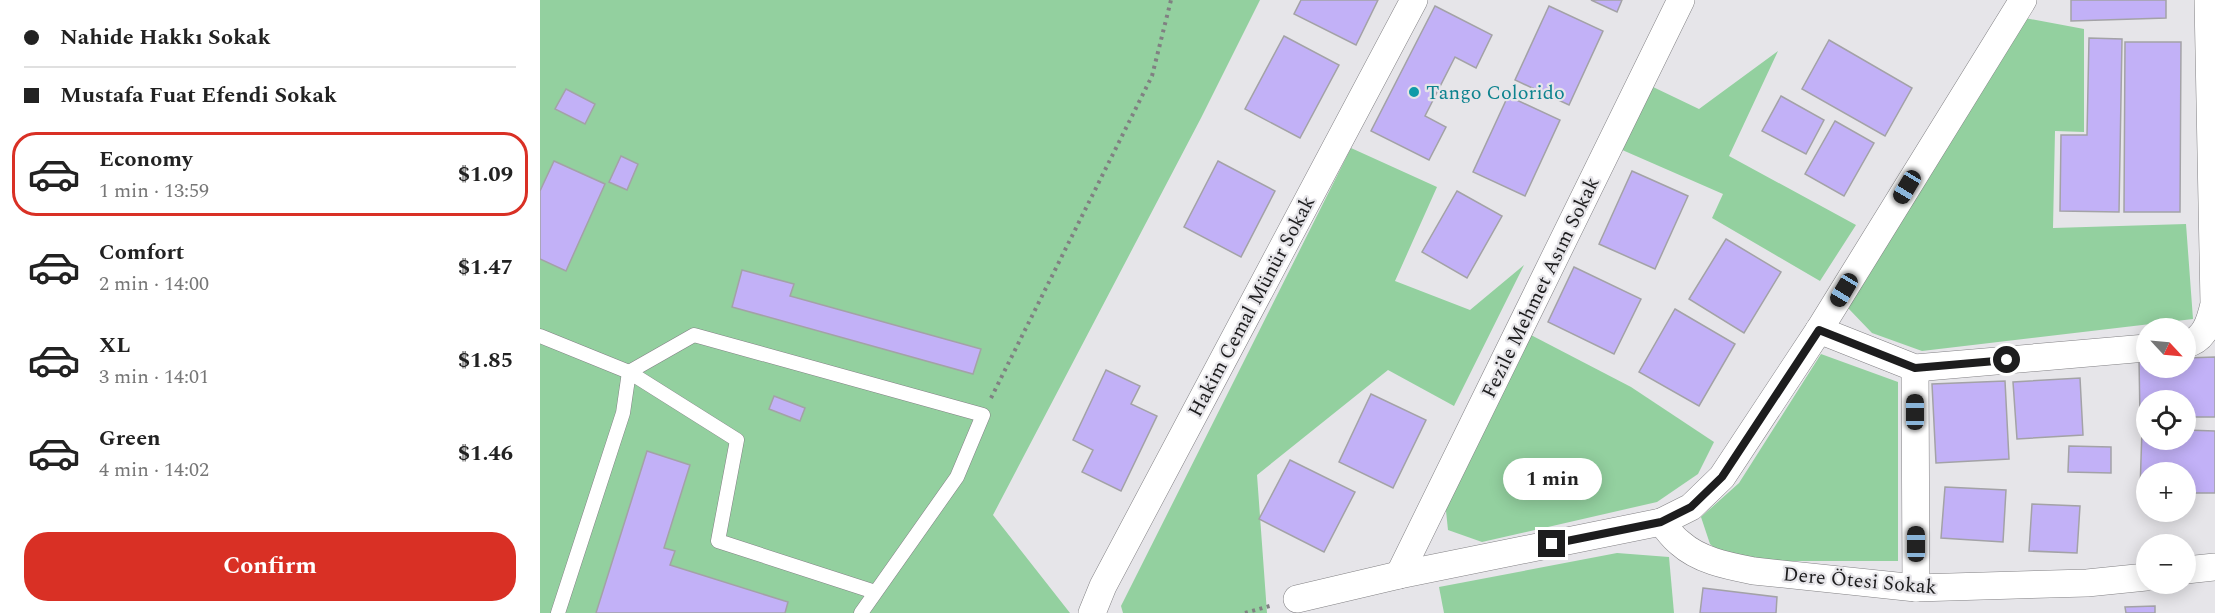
<!DOCTYPE html>
<meta charset="utf-8">
<style>
body{margin:0;font-family:Spectral,serif;background:#f2f2f2;color:#222;height:100vh;display:flex;flex-direction:column;font-size:22px;white-space:nowrap}
*{box-sizing:border-box;margin:0}
p{font-size:20px;color:#767676}
.icon{flex:none;width:33px;height:33px;fill:none;stroke:currentColor;stroke-width:2;stroke-linecap:round;stroke-linejoin:round}
.map{position:relative;flex:1;overflow:hidden}
.side{display:flex;flex-direction:column;background:#fff;width:540px}
.side>*{flex:none}
.top-card{display:grid;align-content:center;height:132px;padding:0 24px;background:#fff}
.needle{width:39px;rotate:116deg}
.buttons{position:absolute;left:1596px;top:318px;display:grid;gap:12px}
.buttons a{display:grid;place-items:center;width:60px;height:60px;border-radius:50%;background:#fff;box-shadow:0 3px 15px #0003;font-size:30px}
.end{position:absolute;width:27px;height:27px;margin:-14px;border:8px solid #1d1d1e;background:#fff;box-shadow:0 0 0 3px #fff}
.from{border-radius:50%}
.bubble{position:absolute;height:42px;border-radius:21px;background:#fff;box-shadow:0 3px 15px #0003;font-size:20px;font-weight:700;line-height:42px;text-align:center}
.car{position:absolute;width:18px;height:36px;margin:-18px -9px;border-radius:8px;box-shadow:0 0 4px 2px #0007;background:linear-gradient(#222 24%,#8ab4d8 0 40%,#222 0 76%,#8ab4d8 0 86%,#222 0)}
.top-card b{display:flex;align-items:center;gap:21px;height:57px;font-size:22px}
.top-card b+b{border-top:2px solid #e0e0e0}
.top-card i{width:15px;height:15px;background:#222}
ul{padding:0;list-style:none}
li{display:flex;align-items:center;gap:18px;height:84px;margin:0 12px 9px;padding:0 12px;border:3px solid transparent;border-radius:24px}
li div{flex:1}
li b{display:block;font-size:22px}
li em{font-style:normal;font-weight:700}
li.on{border-color:#d93025}
li>.icon{width:54px;height:54px;stroke-width:1.5}
.button{display:flex;gap:12px;margin-top:auto;padding:12px 24px}
.button a{flex:1;height:69px;border-radius:24px;background:#d93025;color:#fff;font-size:24px;font-weight:700;line-height:69px;text-align:center}
main{display:flex;flex:1;min-height:0}
.map>svg:first-child{display:block}
</style>
<main>
<section class="side">
<div class="top-card">
<b><i class="from"></i>Nahide Hakkı Sokak</b>
<b><i></i>Mustafa Fuat Efendi Sokak</b>
</div>
<ul>
<li class="on"><svg class="icon" aria-label="car" viewBox="0 0 24 24"><path d="M5 17H2v-5l4-1 3-4h7l3 4 3 1v5h-3M9 17h6M6 11h13"/><circle cx="7" cy="17" r="2"/><circle cx="17" cy="17" r="2"/></svg><div><b>Economy</b><p>1 min · 13:59</p></div><em>$1.09</em></li>
<li><svg class="icon" aria-label="car" viewBox="0 0 24 24"><path d="M5 17H2v-5l4-1 3-4h7l3 4 3 1v5h-3M9 17h6M6 11h13"/><circle cx="7" cy="17" r="2"/><circle cx="17" cy="17" r="2"/></svg><div><b>Comfort</b><p>2 min · 14:00</p></div><em>$1.47</em></li>
<li><svg class="icon" aria-label="car" viewBox="0 0 24 24"><path d="M5 17H2v-5l4-1 3-4h7l3 4 3 1v5h-3M9 17h6M6 11h13"/><circle cx="7" cy="17" r="2"/><circle cx="17" cy="17" r="2"/></svg><div><b>XL</b><p>3 min · 14:01</p></div><em>$1.85</em></li>
<li><svg class="icon" aria-label="car" viewBox="0 0 24 24"><path d="M5 17H2v-5l4-1 3-4h7l3 4 3 1v5h-3M9 17h6M6 11h13"/><circle cx="7" cy="17" r="2"/><circle cx="17" cy="17" r="2"/></svg><div><b>Green</b><p>4 min · 14:02</p></div><em>$1.46</em></li>
</ul>
<div class="button"><a>Confirm</a></div>
</section>
<div class="map">
<svg width="1675" height="613" viewBox="0 0 1675 613">
<rect width="100%" height="100%" fill="#e6e5e9"/>
<g fill="#93d09f">
<polygon points="0,0 720,0 661,118 453,515 530,613 0,613"/>
<polygon points="1485,18 1544,29 1544,132 1515,131 1513,228 1646,224 1653,319 1382,351 1332,333 1308,308"/>
<polygon points="1238,51 1189,156 1316,225 1280,281 1172,218 1183,194 1080,149 1111,86 1159,109"/>
<polygon points="811,148 897,187 855,281 930,310 984,265 914,406 848,370 717,475 727,613 583,613 581,606"/>
<polygon points="989,334 1091,387 1174,442 1158,474 1117,502 942,542 908,530 905,501"/>
<polygon points="1281,354 1358,382 1358,561 1190,561 1170,544 1161,517 1199,483"/>
<polygon points="1077,553 1129,557 1134,613 904,613 899,587"/>
</g>
<g fill="#c2b1f7" stroke="#a3a2a6" stroke-width="1.5">
<polygon points="761,0 838,0 816,45 754,14"/>
<polygon points="1051,0 1082,0 1077,12"/>
<polygon points="1531,0 1626,0 1626,18 1531,21"/>
<polygon points="895,6 952,35 936,68 915,57 885,116 906,127 889,160 831,131"/>
<polygon points="1009,6 1063,31 1029,105 975,80"/>
<polygon points="744,36 799,65 760,138 705,109"/>
<polygon points="1549,38 1582,39 1579,212 1520,211 1521,135 1547,135"/>
<polygon points="1289,40 1372,88 1345,136 1262,89"/>
<polygon points="1585,42 1641,42 1640,212 1584,212"/>
<polygon points="26,89 55,104 45,124 15,109"/>
<polygon points="968,96 1020,120 985,196 933,172"/>
<polygon points="1241,96 1284,120 1266,154 1222,131"/>
<polygon points="1295,121 1334,143 1304,196 1265,174"/>
<polygon points="81,156 98,164 87,190 69,182"/>
<polygon points="14,161 65,184 26,271 0,259 0,191"/>
<polygon points="678,161 735,191 701,257 644,227"/>
<polygon points="1092,171 1148,196 1115,269 1059,244"/>
<polygon points="917,191 962,216 927,278 882,252"/>
<polygon points="1186,239 1241,272 1204,333 1149,299"/>
<polygon points="1034,267 1101,299 1074,354 1008,322"/>
<polygon points="202,270 254,284 250,296 441,349 433,374 192,307"/>
<polygon points="1135,309 1195,344 1159,406 1099,372"/>
<polygon points="1675,357 1675,417 1646,417 1646,400 1606,400 1606,418 1600,418 1599,359 1606,359 1606,368 1646,368 1646,358"/>
<polygon points="566,370 600,386 591,404 617,416 581,491 542,472 553,450 533,440"/>
<polygon points="1540,378 1543,435 1477,439 1473,382"/>
<polygon points="1465,381 1469,459 1396,463 1392,384"/>
<polygon points="831,394 886,420 853,488 799,462"/>
<polygon points="234,396 265,408 260,421 229,409"/>
<polygon points="1602,429 1606,429 1606,440 1646,440 1646,430 1675,431 1675,493 1646,493 1646,472 1606,472 1606,491 1600,491"/>
<polygon points="1529,446 1571,447 1571,473 1528,472"/>
<polygon points="107,451 150,465 124,548 135,551 130,565 248,602 245,613 56,613"/>
<polygon points="750,460 815,492 784,552 719,519"/>
<polygon points="1405,487 1466,490 1463,542 1401,538"/>
<polygon points="1492,504 1540,506 1537,553 1489,551"/>
<polygon points="1163,588 1237,597 1236,613 1160,613"/>
<polygon points="1615,606 1615,613 1586,613 1585,607"/>
</g>
<g fill="none" stroke-linecap="round" stroke-linejoin="round">
<g stroke="#828184" stroke-width="15">
<g id="service">
<polyline points="0,336 89,372 154,335 443,415 417,477 321,613"/>
<polyline points="18,613 83,413 89,372 197,440 178,541 335,592"/>
</g>
</g>
<g stroke="#828184" stroke-width="28">
<g id="minor">
<polyline points="1279,330 1375,368 1606,348"/>
<path d="M1646,344C1665,340 1670,321 1674,304L1668,0"/>
<polyline points="1375,368 1376,588"/>
<path d="M1121,522C1127,529 1133,538 1140,543C1160,561 1189,566 1214,571L1376,588L1547,583L1606,577"/>
<polyline points="1646,570 1675,567"/>
<polyline points="859,575 1141,0"/>
<polyline points="757,599 859,575 1121,522 1151,507 1182,477 1279,330 1483,0"/>
<polyline points="552,613 563,586 874,0"/>
</g>
</g>
<g stroke="#808082" stroke-width="4" stroke-dasharray="3 4.5" stroke-linecap="butt">
<polyline points="451,398 612,76 631,0"/>
<polyline points="705,613 733,605"/>
</g>
<use href="#service" stroke="#fff" stroke-width="14"/>
<use href="#minor" stroke="#fff" stroke-width="27"/>
</g>
<g fill="none" stroke-linecap="round" stroke-linejoin="round">
<polyline stroke="#1d1d1e" stroke-width="8" points="1012,544 1121,522 1151,507 1182,477 1279,330 1375,368 1467,360"/>
</g>
<circle fill="#0f9aa8" stroke="#e6e5e9" stroke-width="2" cx="874" cy="92" r="6"/>
<g text-anchor="middle" stroke-width="4.5" stroke-linejoin="round" paint-order="stroke">
<g font-size="20" fill="#0d838f" stroke="#e6e5e9" text-anchor="start">
<text x="886" y="99">Tango Colorido</text>
</g>
<g font-size="20" fill="#1d1d1e" stroke="#e6e5e9">
<text transform="translate(1000 287) rotate(-64)" y="7">Fezile Mehmet Asım Sokak</text>
<text transform="translate(711 306) rotate(-62)" y="7">Hakim Cemal Münür Sokak</text>
<text transform="translate(1320 580) rotate(5)" y="7">Dere Ötesi Sokak</text>
</g>
</g>
</svg>
<div class="buttons">
<a><svg class="needle" viewBox="-14 -14 28 28"><path d="M0-13l5 13h-10z" fill="#e53935"/><path d="M0 13l5-13h-10z" fill="#767676"/></svg></a>
<a><svg class="icon" aria-label="locate" viewBox="0 0 24 24"><circle cx="12" cy="12" r="6"/><path d="M12 2v4M12 18v4M2 12h4M18 12h4"/></svg></a>
<a>+</a>
<a>−</a>
</div>
<i class="end from" style="left:1467px;top:360px"></i>
<i class="end" style="left:1012px;top:544px"></i>
<div class="bubble" style="left:963px;top:458px;width:99px">1 min</div>
<i class="car" style="left:1367px;top:187px;rotate:211deg"></i>
<i class="car" style="left:1304px;top:290px;rotate:211deg"></i>
<i class="car" style="left:1375px;top:412px;rotate:0deg"></i>
<i class="car" style="left:1376px;top:544px;rotate:0deg"></i>
</div>
</main>
